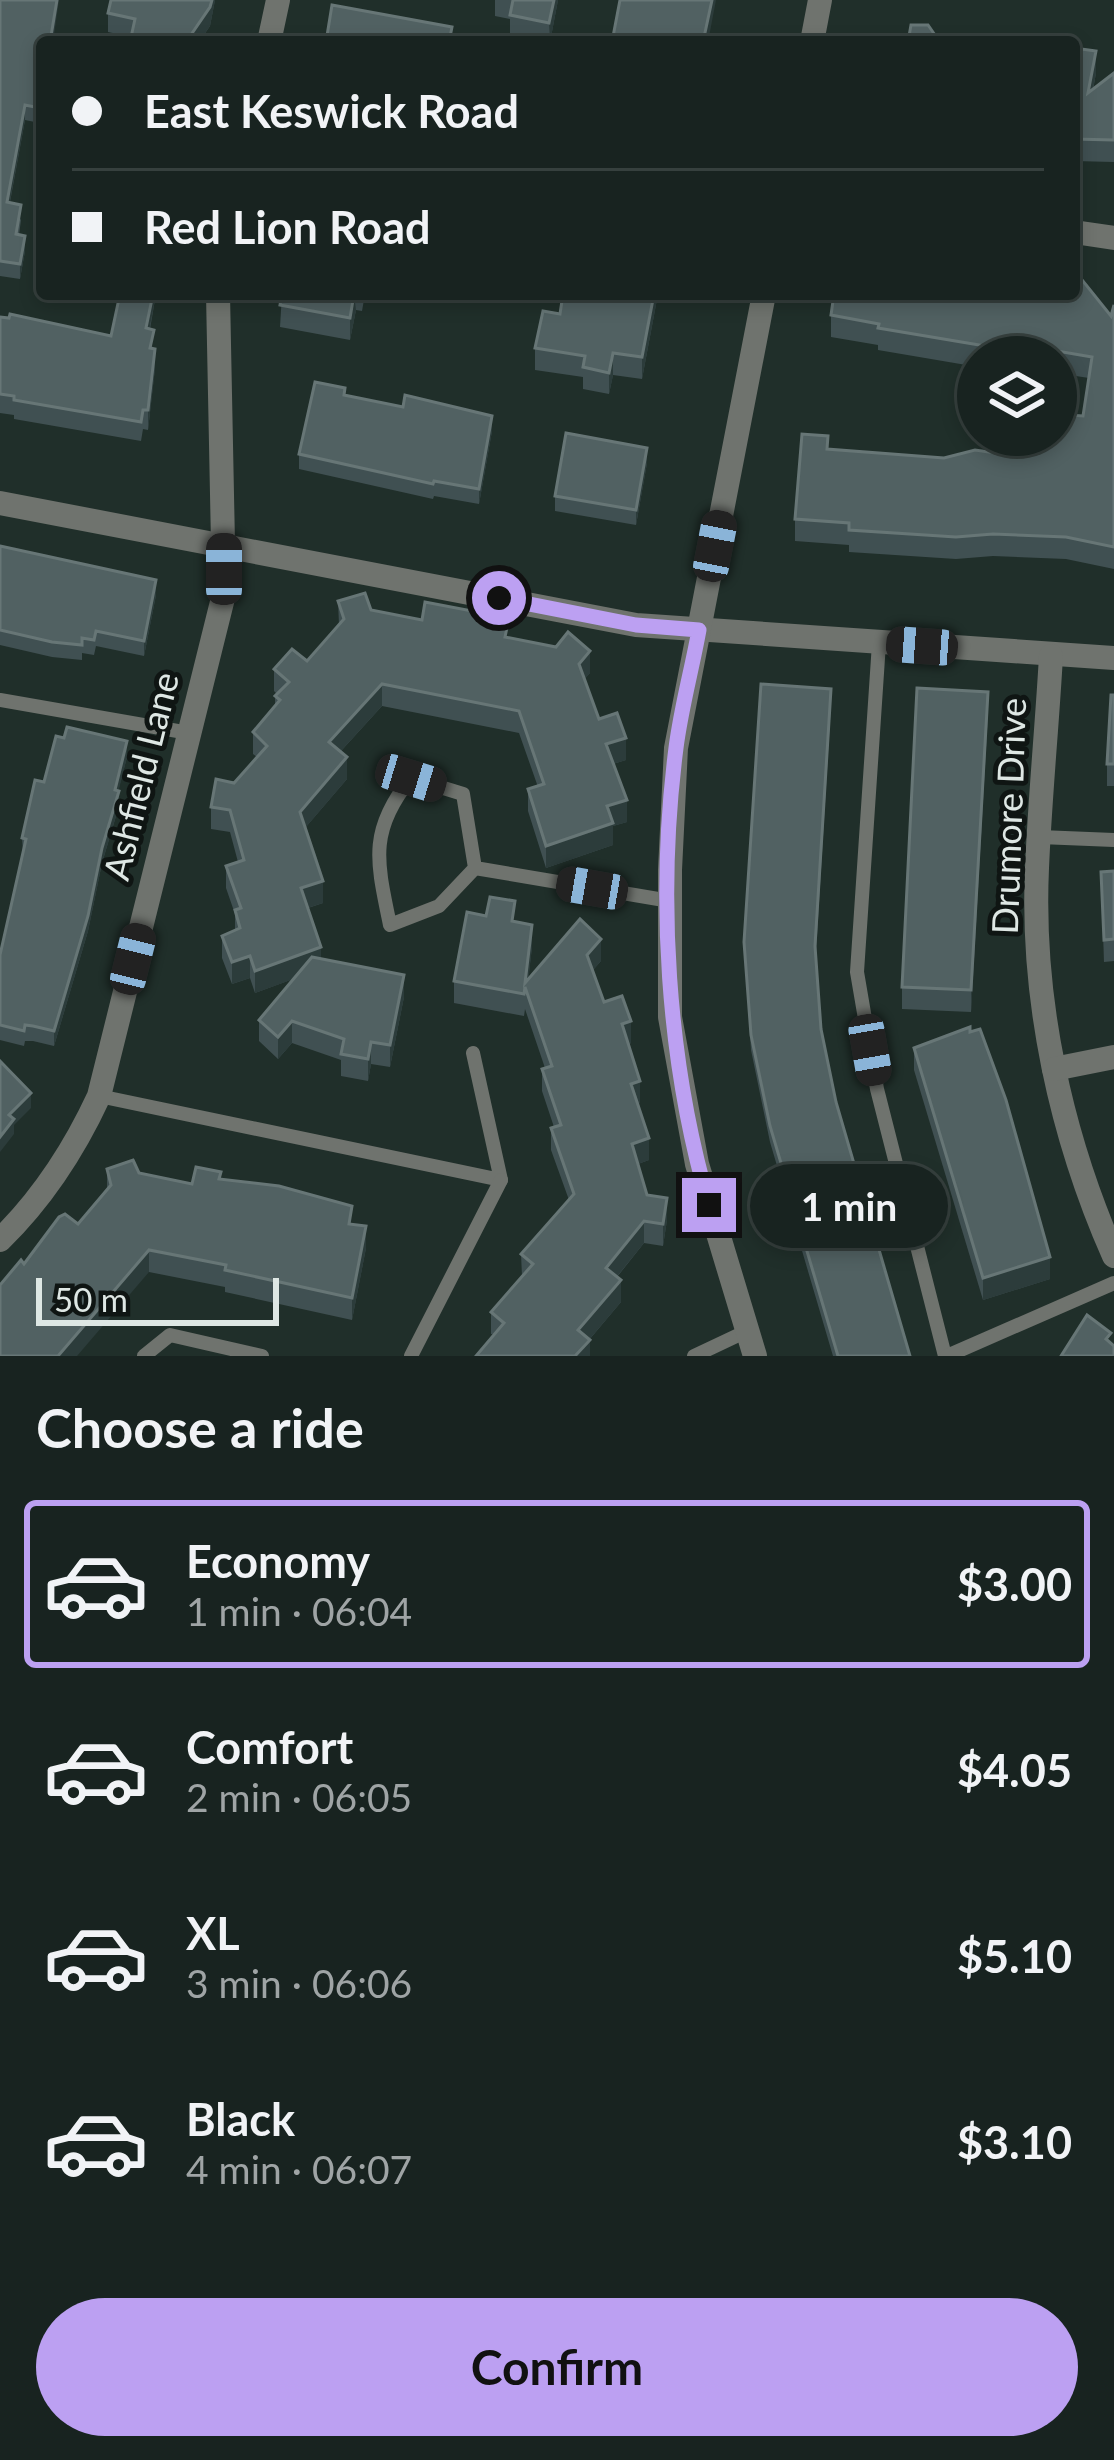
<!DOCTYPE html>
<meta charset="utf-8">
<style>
body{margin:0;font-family:Lato,sans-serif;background:#252f2d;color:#f1f3f6;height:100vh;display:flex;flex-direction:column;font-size:45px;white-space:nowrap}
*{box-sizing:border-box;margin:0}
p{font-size:39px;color:#9fa4a5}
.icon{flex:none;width:66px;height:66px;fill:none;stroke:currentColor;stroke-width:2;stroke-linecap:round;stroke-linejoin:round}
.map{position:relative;height:1356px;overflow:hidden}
.details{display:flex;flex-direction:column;background:#182320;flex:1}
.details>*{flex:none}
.hud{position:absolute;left:36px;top:36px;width:1044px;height:264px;border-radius:12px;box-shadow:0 6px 18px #0003,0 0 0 3px #36403e;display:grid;align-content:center;height:264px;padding:0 36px;background:#182320}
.buttons{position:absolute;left:957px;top:336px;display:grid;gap:24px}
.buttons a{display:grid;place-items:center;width:120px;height:120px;border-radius:50%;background:#182320;box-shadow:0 6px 18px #0003,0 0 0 3px #36403e;font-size:60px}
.scale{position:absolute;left:36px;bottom:30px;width:243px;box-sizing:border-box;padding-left:12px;border:6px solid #dee7e4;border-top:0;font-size:33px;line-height:42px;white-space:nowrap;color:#dee7e4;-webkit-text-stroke:9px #0f1513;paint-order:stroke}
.end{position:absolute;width:54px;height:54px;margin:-27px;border:15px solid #bca0f2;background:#111;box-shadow:0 0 0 6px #111}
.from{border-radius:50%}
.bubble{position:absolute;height:84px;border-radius:42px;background:#182320;box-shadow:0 6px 18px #0003,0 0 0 3px #36403e;font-size:39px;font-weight:700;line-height:84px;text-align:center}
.car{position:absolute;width:36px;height:72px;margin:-36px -18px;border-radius:15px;box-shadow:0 0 9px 3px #0007;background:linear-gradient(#222 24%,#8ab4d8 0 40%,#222 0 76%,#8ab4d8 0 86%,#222 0)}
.hud b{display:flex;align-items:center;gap:42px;height:114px;font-size:45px}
.hud b+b{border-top:3px solid #36403e}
.hud i{width:30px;height:30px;background:#f1f3f6}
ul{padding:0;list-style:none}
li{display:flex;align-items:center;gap:36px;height:168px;margin:0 24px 18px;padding:0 12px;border:6px solid transparent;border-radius:12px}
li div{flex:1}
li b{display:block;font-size:45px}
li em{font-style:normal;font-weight:700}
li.current{border-color:#bca0f2}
li>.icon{width:108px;height:108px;stroke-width:1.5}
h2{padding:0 36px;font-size:54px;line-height:144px}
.button{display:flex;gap:24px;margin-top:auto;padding:24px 36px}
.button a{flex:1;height:138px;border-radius:72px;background:#bca0f2;color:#111;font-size:48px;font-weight:700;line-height:138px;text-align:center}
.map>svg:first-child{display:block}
</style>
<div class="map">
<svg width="1114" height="1356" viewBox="0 0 1114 1356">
<rect width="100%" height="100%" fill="#202f2a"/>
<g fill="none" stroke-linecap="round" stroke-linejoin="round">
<g stroke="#6f736e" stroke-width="14">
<polyline points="879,643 857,972 877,1089 945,1356"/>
<polyline points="0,700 189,733"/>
<polyline points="1040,837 1114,840"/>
<path d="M475,868L439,906L390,925C377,862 368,831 411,778L463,794L475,868L670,901"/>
<polyline points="99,1096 501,1180 473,1053"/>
<polyline points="144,1356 170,1335 262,1356"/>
<polyline points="411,1356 501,1180"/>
<polyline points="694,1356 747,1331"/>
<polyline points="947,1356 1114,1283"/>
</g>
<g stroke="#6f736e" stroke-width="24">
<polyline points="269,42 278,0"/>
<polyline points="1074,232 1114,238"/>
<polyline points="0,503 636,625 1114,658"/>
<path d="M1051,656C1047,727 1040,797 1037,868C1031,1000 1061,1136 1114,1256"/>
<polyline points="1054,1069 1114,1057"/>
<path d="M0,1240C43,1198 74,1150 99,1096L224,594L218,294"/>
</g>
<g stroke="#6f736e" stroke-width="24">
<polyline points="812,42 820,0"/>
<polyline points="755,1356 697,1164 670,1017 670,870 676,748 764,294"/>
</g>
</g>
<g fill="#405052">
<polygon points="0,0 42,42 42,97 40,96 35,122 25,120 10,202 21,220 19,235 25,251 20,279 0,276"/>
<polygon points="111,0 215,0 210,26 199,42 130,42 131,37 108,32 108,13"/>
<polygon points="495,0 558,0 550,42 535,42 510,37 510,19 495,16"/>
<polygon points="1074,48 1096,73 1093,90 1114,73 1114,162 1074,161"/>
<polygon points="103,294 156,294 150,329 155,368 148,430 143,429 141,441 14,419 14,415 0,413 0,317 111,336 119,297"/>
<polygon points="282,294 365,294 362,311 356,310 350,340 280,327"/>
<polygon points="563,294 658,294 642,379 613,375 609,394 583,389 583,377 535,370 535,348 560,314"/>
<polygon points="1114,305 1114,569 1066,559 993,556 956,559 849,552 849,545 795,541 795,519 828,449 944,458 989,452 1035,451 1083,416 1089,378 1056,373 1056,357 978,357 978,367 878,350 878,345 831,337 831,315 1111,316"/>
<polygon points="345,395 492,431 479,504 434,496 433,499 299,469 299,454"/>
<polygon points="647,463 636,525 555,511 555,496"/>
<polygon points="0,546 156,595 144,656 96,646 94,655 82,653 82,660 52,657 0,645"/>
<polygon points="338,601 371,610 509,638 590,673 584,679 599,719 626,760 613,764 627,822 613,826 613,845 546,868 528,811 528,789 538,787 519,733 382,706 341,751 347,779 305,828 323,903 308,908 321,959 404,997 390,1067 371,1064 368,1081 341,1076 341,1060 292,1043 278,1059 259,1041 259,1020 293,979 255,993 250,978 232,984 222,958 222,936 235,930 235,914 226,888 226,866 238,862 230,832 211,829 211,807 257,757 253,754 253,732 275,705 275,696 277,694 274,691 274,669 307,661 339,625"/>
<polygon points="1114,695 1114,786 1107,786 1107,764"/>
<polygon points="831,704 816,953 821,1029 836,1102 910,1356 833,1356 770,1142 751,1050 744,942"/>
<polygon points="988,713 971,1012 902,1009 902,987"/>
<polygon points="127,757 118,791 119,806 102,863 88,931 54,1046 33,1041 25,1041 24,1046 0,1040 0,955 23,853 22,838 44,782"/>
<polygon points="1114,871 1114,961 1104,962 1101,872"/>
<polygon points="515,921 532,947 528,980 601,961 593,970 604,1002 631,1043 629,1044 640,1103 637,1104 649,1160 638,1164 647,1195 667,1220 663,1246 644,1243 617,1277 621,1302 589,1340 590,1356 491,1334 491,1312 522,1276 521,1254 569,1200 551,1150 551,1128 554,1127 542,1091 542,1069 545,1068 525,1009 524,1016 454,1003 454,981"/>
<polygon points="970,1032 1050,1279 983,1300 914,1070 914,1048"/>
<polygon points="107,1169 139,1173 192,1184 221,1179 352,1224 366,1248 352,1320 225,1292 225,1287 149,1272 24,1264 78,1224 107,1191"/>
</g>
<g fill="#2c3c3b">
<polygon points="57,0 59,0 53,42 50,42"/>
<polygon points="212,0 215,0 210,26 199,42 186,42"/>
<polygon points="554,0 558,0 550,42 549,23"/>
<polygon points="712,0 716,0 708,42 703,42"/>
<polygon points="1096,51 1096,73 1088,115 1088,93"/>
<polygon points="40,81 40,96 35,122 35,107"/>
<polygon points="25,105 25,120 7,217 7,202"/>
<polygon points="25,236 25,251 20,279 20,264"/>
<polygon points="153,294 156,294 146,347 146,328"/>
<polygon points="354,294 356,310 350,340 350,318"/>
<polygon points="654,294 658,294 642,379 642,357"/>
<polygon points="155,349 155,368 148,430 148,410"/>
<polygon points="613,353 613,375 609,394 609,373"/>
<polygon points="492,416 492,431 479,504 479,489"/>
<polygon points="647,448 647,463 636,525 636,510"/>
<polygon points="156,580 156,595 144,656 144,641"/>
<polygon points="590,651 590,673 579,686 579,664"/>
<polygon points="382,684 382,706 329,764 329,742"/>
<polygon points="988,692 988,713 971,1012 971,990"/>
<polygon points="626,738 626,760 606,766 606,744"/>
<polygon points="127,741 127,757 115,805 115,790"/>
<polygon points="347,757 347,779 300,834 300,812"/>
<polygon points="119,791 119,806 102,863 88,931 54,1046 54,1031 102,848"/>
<polygon points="627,800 627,822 613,826 613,845 546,868 546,846 607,806"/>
<polygon points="323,881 323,903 301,910 301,888"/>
<polygon points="532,925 532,947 527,993 525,988"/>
<polygon points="601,939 601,961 587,977 587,955"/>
<polygon points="321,947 321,969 255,993 255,971"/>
<polygon points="250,956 250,978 232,984 232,962"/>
<polygon points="404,975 404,997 390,1067 390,1045"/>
<polygon points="292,1021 292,1043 278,1059 278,1037"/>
<polygon points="631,1021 631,1043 622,1046 622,1024"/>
<polygon points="371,1042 371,1064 368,1081 368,1059"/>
<polygon points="640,1081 640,1103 631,1106 631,1084"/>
<polygon points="31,1093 31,1108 14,1125 14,1134 0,1152 0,1137 9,1115"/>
<polygon points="649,1138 649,1160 632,1166 632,1144"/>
<polygon points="667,1198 667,1220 663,1246 663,1224"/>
<polygon points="644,1221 644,1243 606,1290 606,1268"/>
<polygon points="366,1226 366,1248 352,1320 352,1298"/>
<polygon points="149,1250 149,1272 77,1356 58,1356"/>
<polygon points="1050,1257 1050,1279 983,1300 983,1278"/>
<polygon points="621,1280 621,1302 582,1348 590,1340 590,1356 575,1356 578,1330"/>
</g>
<g fill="#516162" stroke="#677676" stroke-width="3">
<polygon points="0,0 57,0 50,42 42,42 42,82 40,81 35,107 25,105 7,202 21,205 16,234 25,236 20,264 0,261"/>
<polygon points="111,0 212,0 210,7 186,42 130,42 135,19 108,13"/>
<polygon points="513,0 554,0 549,23 510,15"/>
<polygon points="620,0 712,0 703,42 612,42"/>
<polygon points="332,5 452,27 449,42 326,42"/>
<polygon points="911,25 928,25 935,35 934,42 908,42"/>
<polygon points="1074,48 1096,51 1088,93 1114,73 1114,140 1074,139"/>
<polygon points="1074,275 1079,276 1111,316 1114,305 1114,547 1066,537 993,534 956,537 849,530 849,523 795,519 802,434 828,436 827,449 944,458 975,450 989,452 989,448 1035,451 1037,435 1056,435 1056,414 1083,416 1092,357 1016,344 1015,351 878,328 879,324 831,315 834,294 1074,294"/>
<polygon points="120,294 153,294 146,328 154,330 150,348 155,349 148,410 143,410 141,422 14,400 14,396 0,394 0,317 9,318 10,314 111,336"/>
<polygon points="282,294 354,294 350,318 280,305"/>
<polygon points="563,294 654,294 642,357 613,353 609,373 583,367 585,356 535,348 543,311 560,314"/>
<polygon points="315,382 345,388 344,395 403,407 405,395 492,416 479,489 434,481 433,484 299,454"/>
<polygon points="566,433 647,448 636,510 555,496"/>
<polygon points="0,546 156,580 144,641 96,631 94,640 82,638 82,645 52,642 0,630"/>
<polygon points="365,593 371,610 422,620 425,602 509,618 505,637 556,647 568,632 590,651 579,664 599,719 617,713 626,738 606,744 627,800 607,806 613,823 546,846 528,789 544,784 519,711 382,684 329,742 347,757 300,812 323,881 301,888 321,947 255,971 250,956 232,962 222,936 240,928 235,910 241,908 226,866 244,860 230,810 211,807 216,779 234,783 267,746 253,732 280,700 275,696 289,682 274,669 292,649 307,661 344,619 338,601"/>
<polygon points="761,684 831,689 815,946 821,1029 836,1102 910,1356 838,1356 770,1126 751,1035 744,942"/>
<polygon points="917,688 988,692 971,990 902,987"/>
<polygon points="1111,695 1114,695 1114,764 1107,764"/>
<polygon points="67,727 127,741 115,790 119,791 102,848 88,916 54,1031 33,1026 25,1025 24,1031 0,1025 0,955 26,839 22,838 35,780 44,782 56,736 64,738"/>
<polygon points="1114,871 1114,939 1104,940 1101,872"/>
<polygon points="490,897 515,901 512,921 532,925 525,983 580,919 601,939 587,955 604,1002 622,996 631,1021 622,1024 640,1081 631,1084 649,1138 632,1144 647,1195 667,1198 663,1224 644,1221 606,1268 621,1280 578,1330 590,1340 575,1356 476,1356 504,1323 491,1312 533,1264 521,1254 574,1194 551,1128 561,1125 542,1069 552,1066 525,987 524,994 454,981 467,912 486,916"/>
<polygon points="312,957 404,975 390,1045 371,1042 368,1059 341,1054 344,1039 292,1021 278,1037 259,1020"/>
<polygon points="970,1027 970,1032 980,1029 1006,1100 1050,1257 983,1278 914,1048"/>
<polygon points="0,1061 31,1093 9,1115 14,1119 0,1137"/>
<polygon points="133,1160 139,1173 192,1184 196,1167 221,1172 219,1179 279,1186 352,1206 349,1224 366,1226 352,1298 225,1270 226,1265 149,1250 58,1356 0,1356 0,1285 21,1260 24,1264 59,1217 65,1214 78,1224 111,1185 107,1169"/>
<polygon points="1087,1315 1111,1333 1106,1339 1114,1346 1114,1356 1061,1356"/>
</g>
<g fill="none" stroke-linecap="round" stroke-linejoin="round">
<path stroke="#bca0f2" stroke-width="15" d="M499,598L636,625L699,630C692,669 681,708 676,748C657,896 667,1061 709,1205"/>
</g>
<g text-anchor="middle" stroke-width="10" stroke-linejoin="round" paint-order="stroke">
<g font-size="36" fill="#dee7e4" stroke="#0f1513">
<text transform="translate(141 776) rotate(-76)" y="13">Ashfield Lane</text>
<text transform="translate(1009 816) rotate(-88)" y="13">Drumore Drive</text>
</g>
</g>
</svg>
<div class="buttons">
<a><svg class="icon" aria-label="layers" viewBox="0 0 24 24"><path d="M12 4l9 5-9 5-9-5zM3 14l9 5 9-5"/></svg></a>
</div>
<div class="scale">50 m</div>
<i class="end from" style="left:499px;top:598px"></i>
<i class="end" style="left:709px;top:1205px"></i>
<div class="bubble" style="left:750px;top:1164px;width:198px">1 min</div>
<i class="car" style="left:715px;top:546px;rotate:11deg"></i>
<i class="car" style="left:224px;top:569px;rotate:0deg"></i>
<i class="car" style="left:922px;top:646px;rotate:274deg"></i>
<i class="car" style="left:411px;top:778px;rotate:107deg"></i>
<i class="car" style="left:592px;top:888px;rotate:280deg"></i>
<i class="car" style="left:133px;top:959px;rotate:14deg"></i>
<i class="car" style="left:870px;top:1050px;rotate:170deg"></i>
<div class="hud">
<b><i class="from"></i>East Keswick Road</b>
<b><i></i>Red Lion Road</b>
</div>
</div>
<section class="details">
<h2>Choose a ride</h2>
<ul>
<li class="current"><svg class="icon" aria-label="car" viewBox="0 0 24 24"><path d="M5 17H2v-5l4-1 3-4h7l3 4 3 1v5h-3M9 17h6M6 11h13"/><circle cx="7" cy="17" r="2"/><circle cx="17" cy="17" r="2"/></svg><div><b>Economy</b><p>1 min · 06:04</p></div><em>$3.00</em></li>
<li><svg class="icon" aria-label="car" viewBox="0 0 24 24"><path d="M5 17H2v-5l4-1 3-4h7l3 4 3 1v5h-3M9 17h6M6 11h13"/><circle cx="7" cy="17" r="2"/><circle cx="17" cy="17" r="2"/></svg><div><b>Comfort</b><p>2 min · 06:05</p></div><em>$4.05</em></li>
<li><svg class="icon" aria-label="car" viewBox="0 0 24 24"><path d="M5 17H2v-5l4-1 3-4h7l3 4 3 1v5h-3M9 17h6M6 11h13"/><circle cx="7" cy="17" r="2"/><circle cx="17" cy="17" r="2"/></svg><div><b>XL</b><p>3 min · 06:06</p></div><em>$5.10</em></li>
<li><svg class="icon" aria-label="car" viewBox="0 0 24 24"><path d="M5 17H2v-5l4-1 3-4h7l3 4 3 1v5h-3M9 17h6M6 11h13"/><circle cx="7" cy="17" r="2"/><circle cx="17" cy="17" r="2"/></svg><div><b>Black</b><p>4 min · 06:07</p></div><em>$3.10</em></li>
</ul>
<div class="button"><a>Confirm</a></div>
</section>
